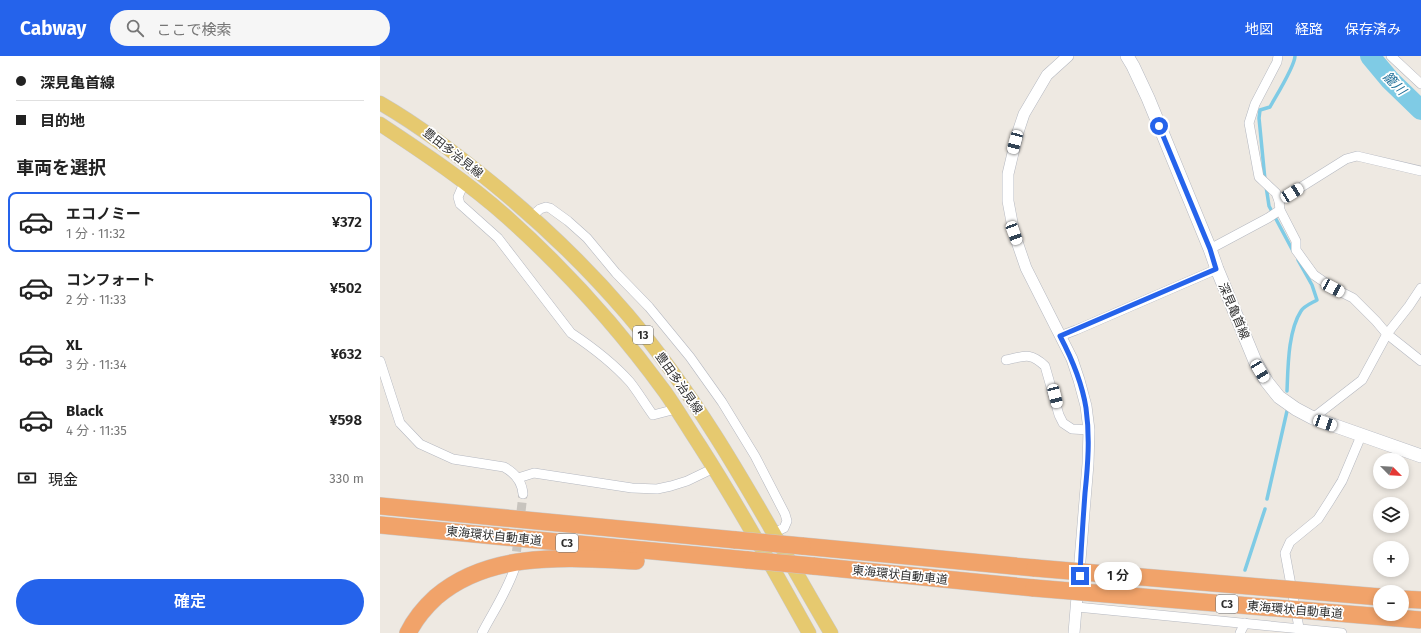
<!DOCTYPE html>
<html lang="ja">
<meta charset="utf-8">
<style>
body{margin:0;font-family:"Fira Sans","Noto Sans JP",sans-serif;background:#f6f6f6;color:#222;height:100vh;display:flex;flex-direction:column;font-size:15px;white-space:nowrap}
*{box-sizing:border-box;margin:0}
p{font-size:13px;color:#767676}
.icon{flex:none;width:22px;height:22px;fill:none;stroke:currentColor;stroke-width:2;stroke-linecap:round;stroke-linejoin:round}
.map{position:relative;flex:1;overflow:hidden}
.details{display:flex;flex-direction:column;background:#fff;width:380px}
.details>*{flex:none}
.hud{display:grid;align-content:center;height:88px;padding:0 16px;background:#fff}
.needle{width:26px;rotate:114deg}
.buttons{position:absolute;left:993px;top:397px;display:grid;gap:8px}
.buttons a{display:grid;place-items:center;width:36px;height:36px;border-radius:50%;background:#fff;box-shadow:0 2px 6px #0003;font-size:20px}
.end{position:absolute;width:18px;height:18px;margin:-9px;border:5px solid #2563eb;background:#fff;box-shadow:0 0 0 2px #fff}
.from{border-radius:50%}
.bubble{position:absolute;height:28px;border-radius:14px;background:#fff;box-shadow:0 2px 6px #0003;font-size:13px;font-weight:600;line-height:28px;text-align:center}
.car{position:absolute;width:12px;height:24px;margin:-12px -6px;border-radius:5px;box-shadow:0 0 3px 1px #0007;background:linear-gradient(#fff 24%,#345 0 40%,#fff 0 76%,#345 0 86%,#fff 0)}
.hud b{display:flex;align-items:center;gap:14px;height:38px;font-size:15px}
.hud b+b{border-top:1px solid #e0e0e0}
.hud i{width:10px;height:10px;background:#222}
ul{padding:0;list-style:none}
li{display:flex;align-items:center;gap:12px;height:60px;margin:0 8px 6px;padding:0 8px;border:2px solid transparent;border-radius:8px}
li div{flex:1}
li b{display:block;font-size:15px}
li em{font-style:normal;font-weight:600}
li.current{border-color:#2563eb}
li>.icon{width:36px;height:36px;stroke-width:1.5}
h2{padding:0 16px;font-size:18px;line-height:48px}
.pay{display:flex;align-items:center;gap:10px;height:44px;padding:0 16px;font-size:15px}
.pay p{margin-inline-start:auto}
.action{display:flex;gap:8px;margin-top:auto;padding:8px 16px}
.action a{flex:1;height:46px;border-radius:24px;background:#2563eb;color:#fff;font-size:16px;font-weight:600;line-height:46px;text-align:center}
header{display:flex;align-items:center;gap:24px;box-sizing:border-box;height:56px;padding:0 20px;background:#2563eb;color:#fff}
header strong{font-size:19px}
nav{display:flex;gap:22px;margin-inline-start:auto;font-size:14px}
.search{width:280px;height:36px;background:#f6f6f6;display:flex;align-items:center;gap:10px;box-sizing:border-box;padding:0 14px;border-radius:22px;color:#767676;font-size:15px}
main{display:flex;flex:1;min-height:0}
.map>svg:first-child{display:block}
</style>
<header>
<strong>Cabway</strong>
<div class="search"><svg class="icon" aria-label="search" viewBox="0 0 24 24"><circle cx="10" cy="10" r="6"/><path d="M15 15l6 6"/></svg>ここで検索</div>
<nav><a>地図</a><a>経路</a><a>保存済み</a></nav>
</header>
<main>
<section class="details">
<div class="hud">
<b><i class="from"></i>深見亀首線</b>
<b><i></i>目的地</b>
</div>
<h2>車両を選択</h2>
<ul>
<li class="current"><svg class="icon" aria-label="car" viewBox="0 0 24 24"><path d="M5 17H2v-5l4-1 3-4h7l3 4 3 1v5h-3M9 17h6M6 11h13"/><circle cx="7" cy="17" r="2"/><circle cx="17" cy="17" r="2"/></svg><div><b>エコノミー</b><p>1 分 · 11:32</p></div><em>¥372</em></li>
<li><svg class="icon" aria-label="car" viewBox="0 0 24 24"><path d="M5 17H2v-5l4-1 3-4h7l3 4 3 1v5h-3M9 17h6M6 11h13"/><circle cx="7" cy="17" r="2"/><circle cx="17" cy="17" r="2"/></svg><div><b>コンフォート</b><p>2 分 · 11:33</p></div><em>¥502</em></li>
<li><svg class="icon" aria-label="car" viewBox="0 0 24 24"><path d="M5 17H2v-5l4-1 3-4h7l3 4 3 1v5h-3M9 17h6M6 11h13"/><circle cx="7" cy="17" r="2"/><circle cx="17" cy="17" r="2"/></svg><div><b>XL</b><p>3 分 · 11:34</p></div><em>¥632</em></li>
<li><svg class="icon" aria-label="car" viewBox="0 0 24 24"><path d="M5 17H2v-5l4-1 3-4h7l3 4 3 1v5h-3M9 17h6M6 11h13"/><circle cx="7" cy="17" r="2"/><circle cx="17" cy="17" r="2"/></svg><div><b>Black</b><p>4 分 · 11:35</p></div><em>¥598</em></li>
</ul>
<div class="pay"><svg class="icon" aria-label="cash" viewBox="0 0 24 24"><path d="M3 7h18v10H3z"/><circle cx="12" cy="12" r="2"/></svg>現金<p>330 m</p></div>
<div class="action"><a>確定</a></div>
</section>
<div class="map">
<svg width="1041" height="577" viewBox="0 0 1041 577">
<rect width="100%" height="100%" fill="#eee9e2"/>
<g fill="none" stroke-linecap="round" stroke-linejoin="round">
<g stroke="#7fcbe5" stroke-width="3.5">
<path d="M885,124L879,62L880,54L890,51C896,40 915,10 915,0"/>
<polyline points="886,130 889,150 913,195"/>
<path d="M907,335C908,311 908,275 921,255C924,250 932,247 937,244L932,229L918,204"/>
<polyline points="887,443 907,355"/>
<polyline points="865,514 885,453"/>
</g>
<polyline stroke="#7fcbe5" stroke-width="20" points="990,0 1010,24 1041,54"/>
<polyline stroke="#c8c4be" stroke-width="9" stroke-dasharray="9 4.5" stroke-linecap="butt" points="135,509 143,438"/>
<g stroke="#b5b8c0" stroke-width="10">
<g id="minor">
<polyline points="898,0 897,6 875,48 869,67 879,121 896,137 899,145 900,154 916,185 916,194 934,219 953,232 973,242 996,265 1007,278 1041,305"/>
<polyline points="1011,0 1041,28"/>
<path d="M84,127L78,141L80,148L118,182L191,277C212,291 233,307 250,326C258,336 265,348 273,359L296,353"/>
<polyline points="899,145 966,103 977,100 1041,115"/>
<polyline points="152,160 160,153 166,151 170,152 188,165 207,182 236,217 269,251 310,301 342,346 375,400 405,458 407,465 404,472 393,477"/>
<polyline points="830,193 888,162 900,154"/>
<polyline points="680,280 696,274 837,213"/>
<path d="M626,304C645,300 650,296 665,310L679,359L683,367L692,373L709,374"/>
<path d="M0,305L20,367L40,388L73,403L124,411C135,417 142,425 143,438"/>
<polyline points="933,362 982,324 1007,278 1029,250 1041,232"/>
<polyline points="138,422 154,417 252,432 277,433 291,430 307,425 334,412"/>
<polyline points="697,551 962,577"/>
<path d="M102,577C113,556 126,537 134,514"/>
<polyline points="860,577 865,567"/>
<polyline points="920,577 905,497 910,486 938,463 949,446 962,425 981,380"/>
</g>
</g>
<g stroke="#b5b8c0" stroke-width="12">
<polyline id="tertiary" points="688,0 667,19 644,58 638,76 628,118 628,145 634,177 646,212 692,303 699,324 706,350 709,374 708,408 694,577"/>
</g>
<g stroke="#b5b8c0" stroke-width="14">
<polyline id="secondary" points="747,0 753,10 768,42 830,193 837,213 875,305 887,326 899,341 916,353 933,362 1041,400"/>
</g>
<g stroke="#c9c9c9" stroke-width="15">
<g id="primary">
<path d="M0,47C40,70 76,98 112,127C161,167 206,210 247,258C329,354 387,468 451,577"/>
<path d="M0,68C44,97 89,127 128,162C186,214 239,273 285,336C297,353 308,372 320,390C359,451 394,514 429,577"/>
</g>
</g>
<g stroke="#c9c9c9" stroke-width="18">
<g id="motorway">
<polyline points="0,450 356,484"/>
<polyline points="0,469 368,504"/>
<polyline points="422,490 655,512"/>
<polyline points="433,510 654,532"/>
<polyline points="1022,543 1041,544"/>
<path d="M28,577C35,563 45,551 56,541C111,494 189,502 256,505"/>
</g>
</g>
<use href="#minor" stroke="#fff" stroke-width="9"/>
<use href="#tertiary" stroke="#fff" stroke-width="11"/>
<use href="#secondary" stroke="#fff" stroke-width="13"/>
<use href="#primary" stroke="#e6c96f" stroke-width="14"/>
<use href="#motorway" stroke="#f1a36a" stroke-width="17"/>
<g stroke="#c9c9c9" stroke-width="18" stroke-linecap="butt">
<g id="motorway-bridge">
<polyline points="356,484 422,490"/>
<polyline points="368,504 433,510"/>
<polyline points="655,512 1000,541"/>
<polyline points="654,532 1041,564"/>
</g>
</g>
<use href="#motorway-bridge" stroke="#f1a36a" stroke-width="17"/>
</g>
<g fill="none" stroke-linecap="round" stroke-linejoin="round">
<path stroke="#2563eb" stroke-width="5" d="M700,520C701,492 703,465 705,437C708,408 710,381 706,352C702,326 692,303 680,280L836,213L830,193L779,70"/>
</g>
<g text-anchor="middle" stroke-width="3.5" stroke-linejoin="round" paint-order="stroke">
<g fill="#fff" stroke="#6d6d6d" stroke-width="1">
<rect x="253" y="270" width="20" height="18" rx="3"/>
<rect x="176" y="478" width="22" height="18" rx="3"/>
<rect x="836" y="539" width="22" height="18" rx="3"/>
</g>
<g font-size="11" font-weight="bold" fill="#2e2e2e">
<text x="263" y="283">13</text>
<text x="187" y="491">C3</text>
<text x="847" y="552">C3</text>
</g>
<g font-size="12" fill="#2e2e2e" stroke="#fff">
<text transform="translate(73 97) rotate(38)" y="4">豊田多治見線</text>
<text transform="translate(854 255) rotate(67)" y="4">深見亀首線</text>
<text transform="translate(299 327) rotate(55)" y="4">豊田多治見線</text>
<text transform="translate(114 480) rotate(6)" y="4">東海環状自動車道</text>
<text transform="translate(520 519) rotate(6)" y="4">東海環状自動車道</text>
<text transform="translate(915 554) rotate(5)" y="4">東海環状自動車道</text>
</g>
<g font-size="13" font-style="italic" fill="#1a6c96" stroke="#fff">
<text transform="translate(1015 27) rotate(46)" y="5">籠川</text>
</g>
</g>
</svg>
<div class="buttons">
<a><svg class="needle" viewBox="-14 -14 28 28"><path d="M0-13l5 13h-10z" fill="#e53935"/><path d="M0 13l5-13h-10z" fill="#767676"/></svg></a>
<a><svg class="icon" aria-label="layers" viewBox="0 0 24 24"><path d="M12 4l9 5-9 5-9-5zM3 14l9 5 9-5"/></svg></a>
<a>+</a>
<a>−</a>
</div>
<i class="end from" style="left:779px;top:70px"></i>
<i class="end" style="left:700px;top:520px"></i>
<div class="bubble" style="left:714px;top:506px;width:48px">1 分</div>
<i class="car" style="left:635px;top:86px;rotate:195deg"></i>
<i class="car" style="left:912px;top:137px;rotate:58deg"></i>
<i class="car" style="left:634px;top:177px;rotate:160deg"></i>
<i class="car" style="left:953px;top:232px;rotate:118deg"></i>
<i class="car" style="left:880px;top:315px;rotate:149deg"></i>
<i class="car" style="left:675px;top:340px;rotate:166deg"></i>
<i class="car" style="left:945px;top:367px;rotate:109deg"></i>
</div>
</main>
